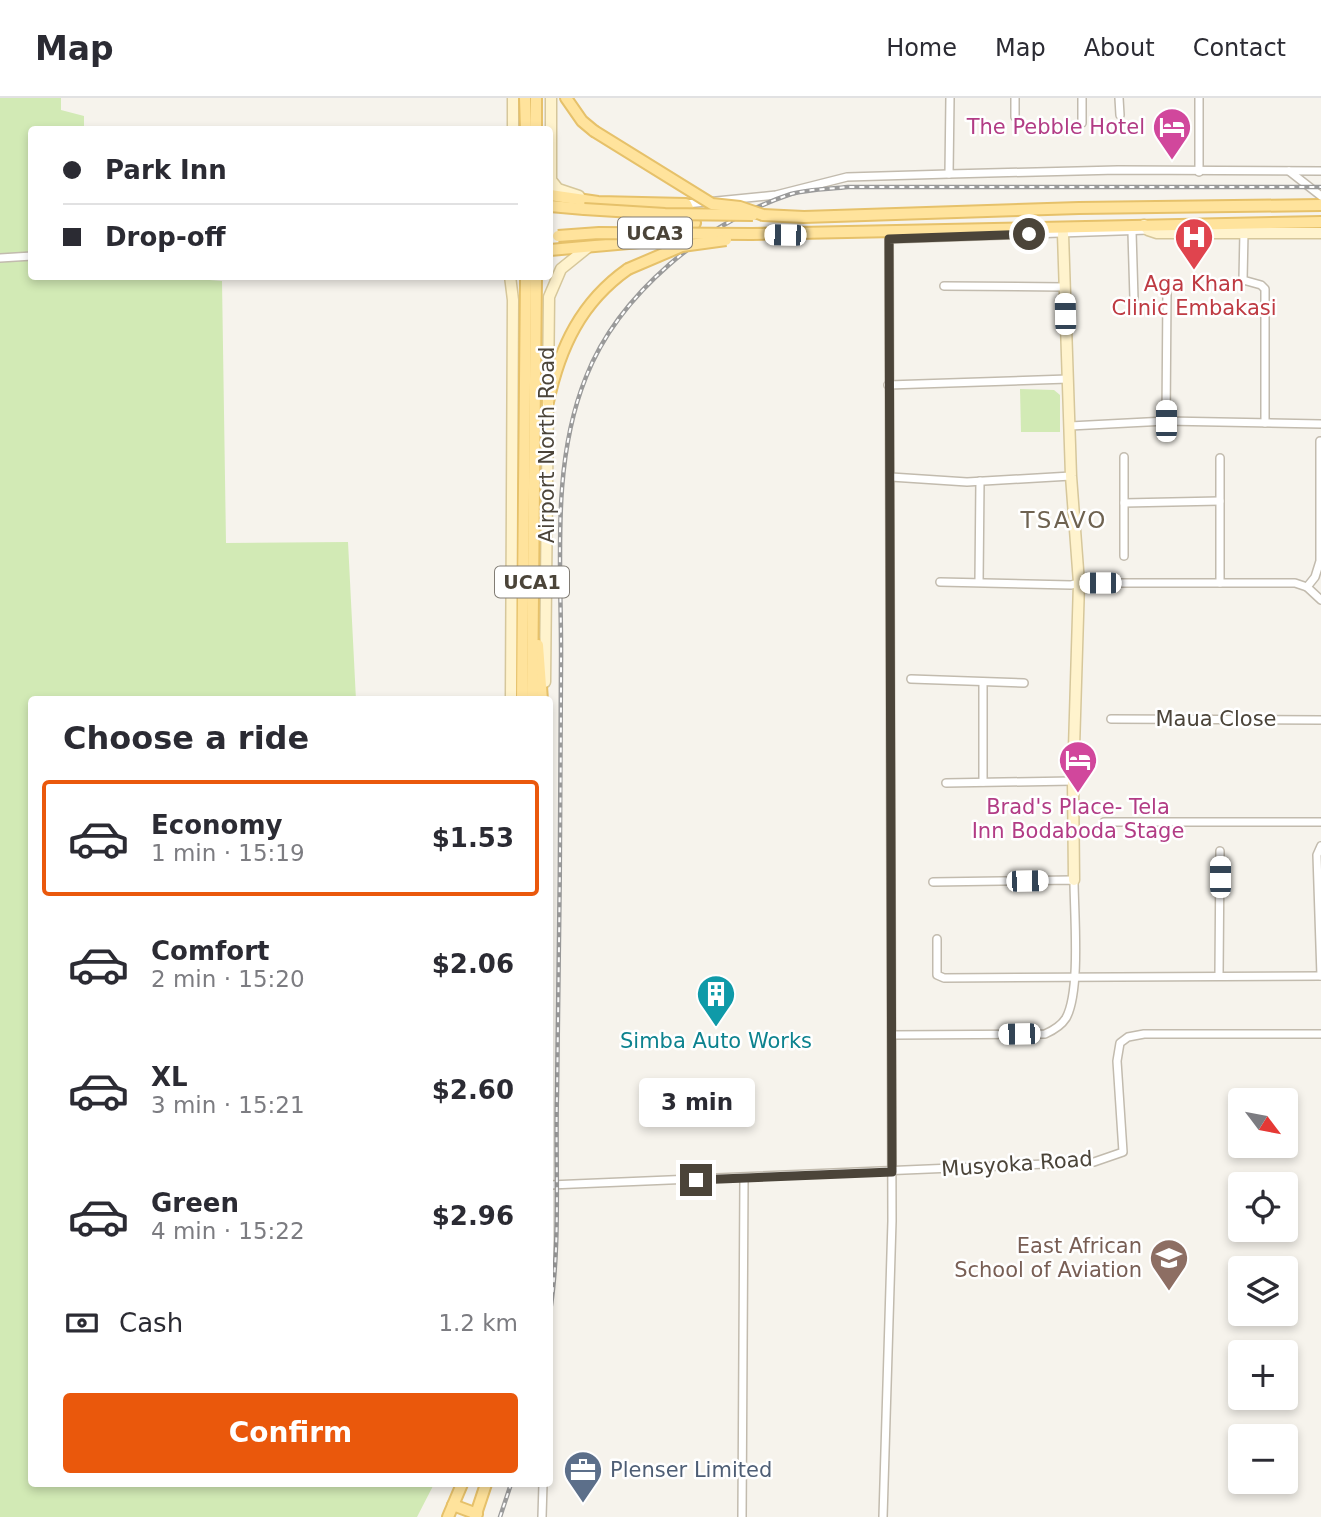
<!DOCTYPE html>
<meta charset="utf-8">
<style>
body{margin:0;font-family:"DejaVu Sans",sans-serif;background:#f2f2f3;color:#2b2b33;height:100vh;display:flex;flex-direction:column;font-size:26px;white-space:nowrap}
*{box-sizing:border-box;margin:0}
p{font-size:23px;color:#7c7c81}
.icon{flex:none;width:38px;height:38px;fill:none;stroke:currentColor;stroke-width:2;stroke-linecap:round;stroke-linejoin:round}
.map{position:relative;flex:1;overflow:hidden}
.side{position:absolute;left:28px;top:598px;width:525px;height:791px;display:flex;flex-direction:column;background:#fff;border-radius:7px;box-shadow:0 4px 10px #0003}
.side>*{flex:none}
.top-card{position:absolute;left:28px;top:28px;width:525px;height:154px;border-radius:7px;box-shadow:0 4px 10px #0003;display:grid;align-content:center;height:154px;padding:0 35px;background:#fff}
.needle{width:46px;rotate:122deg}
.tools{position:absolute;left:1228px;top:990px;display:grid;gap:14px}
.tools a{display:grid;place-items:center;width:70px;height:70px;border-radius:7px;background:#fff;box-shadow:0 4px 10px #0003;font-size:35px}
.end{position:absolute;width:32px;height:32px;margin:-16px;border:9px solid #4b4439;background:#fff;box-shadow:0 0 0 4px #fff}
.from{border-radius:50%}
.bubble{position:absolute;height:49px;border-radius:7px;background:#fff;box-shadow:0 4px 10px #0003;font-size:23px;font-weight:700;line-height:49px;text-align:center}
.car{position:absolute;width:21px;height:42px;margin:-21px -10px;border-radius:9px;box-shadow:0 0 5px 2px #0007;background:linear-gradient(#fff 24%,#345 0 40%,#fff 0 76%,#345 0 86%,#fff 0)}
.top-card b{display:flex;align-items:center;gap:24px;height:66px;font-size:26px}
.top-card b+b{border-top:2px solid #e1e1e2}
.top-card i{width:18px;height:18px;background:#2b2b33}
ul{padding:0;list-style:none}
li{display:flex;align-items:center;gap:21px;height:116px;margin:0 14px 10px;padding:0 21px;border:4px solid transparent;border-radius:7px}
li div{flex:1}
li b{display:block;font-size:26px}
li em{font-style:normal;font-weight:700}
li.selected{border-color:#ea580c}
li>.icon{width:63px;height:63px;stroke-width:1.5}
h2{padding:0 35px;font-size:32px;line-height:84px}
.pay{display:flex;align-items:center;gap:18px;height:77px;padding:0 35px;font-size:26px}
.pay p{margin-inline-start:auto}
.cta{display:flex;gap:14px;margin-top:auto;padding:14px 35px}
.cta a{flex:1;height:80px;border-radius:7px;background:#ea580c;color:#fff;font-size:28px;font-weight:700;line-height:80px;text-align:center}
header{display:flex;align-items:center;gap:42px;box-sizing:border-box;height:98px;padding:0 35px;background:#fff;border-bottom:2px solid #e1e1e2}
header strong{font-size:33px}
nav{display:flex;gap:38px;margin-inline-start:auto;font-size:24px}
.map>svg:first-child{display:block}
</style>
<header>
<strong>Map</strong>
<nav><a>Home</a><a>Map</a><a>About</a><a>Contact</a></nav>
</header>
<div class="map">
<svg width="1321" height="1419" viewBox="0 0 1321 1419">
<rect width="100%" height="100%" fill="#f6f3ec"/>
<g fill="#d2eab5">
<polygon points="0,0 61,0 61,12 84,18 84,31 32,32 32,178 159,178 222,183 226,445 348,444 356,602 32,602 32,1386 434,1386 417,1419 0,1419"/>
<polygon points="1020,291 1054,292 1060,297 1060,334 1021,334"/>
</g>
<g fill="none" stroke-linecap="round" stroke-linejoin="round">
<g stroke="#c2bbae" stroke-width="10">
<g id="street">
<polyline points="950,0 949,76 1118,72 1321,73"/>
<polyline points="1082,0 1082,25"/>
<polyline points="1119,0 1120,17"/>
<polyline points="1199,0 1199,74"/>
<polyline points="1015,19 1015,0"/>
<polyline points="1289,73 1321,98"/>
<polyline points="686,106 776,97 847,79 949,76"/>
<polyline points="1132,134 1134,201"/>
<polyline points="1244,134 1243,182 1261,187 1265,191 1265,325"/>
<polyline points="0,160 32,158"/>
<polyline points="944,188 1064,189"/>
<polyline points="888,287 1068,281"/>
<polyline points="1166,323 1167,193"/>
<polyline points="1070,328 1166,323 1321,326"/>
<polyline points="891,379 967,384 1071,378"/>
<polyline points="1124,405 1220,403"/>
<polyline points="1124,458 1124,359"/>
<polyline points="940,484 1071,487 1079,485 1295,485 1307,489 1321,502"/>
<polyline points="979,484 980,383"/>
<polyline points="1220,485 1220,360"/>
<polyline points="1307,489 1315,479 1320,463 1320,343"/>
<polyline points="911,581 1024,585"/>
<polyline points="1111,621 1321,622"/>
<polyline points="983,684 983,584"/>
<polyline points="946,685 1073,683"/>
<polyline points="1104,724 1321,724"/>
<polyline points="937,841 937,877 944,880 1321,878"/>
<polyline points="1219,876 1220,753"/>
<polyline points="1321,878 1317,757 1321,748"/>
<path d="M892,937L1045,936C1054,932 1061,928 1066,920C1081,893 1074,814 1074,782L933,784"/>
<polyline points="550,1087 1094,1064 1123,1054 1117,963 1120,945 1128,939 1144,936 1321,936"/>
<polyline points="542,1419 543,1386"/>
<polyline points="742,1419 744,1081"/>
<polyline points="883,1419 892,1123 889,141 1148,132"/>
</g>
</g>
<g stroke="#d6c79b" stroke-width="13">
<g id="secondary">
<polyline points="551,0 551,82 558,91 579,98"/>
<polyline points="513,32 513,0"/>
<polyline points="1144,127 1148,132 1157,135 1321,135"/>
<polyline points="1063,136 1071,378 1079,485 1073,683 1074,782"/>
<polyline points="510,178 513,202 511,602"/>
<polyline points="545,584 549,199 561,171 587,150"/>
</g>
</g>
<g stroke="#e6c16a" stroke-width="14">
<g id="primary">
<polyline points="525,0 526,32"/>
<polyline points="536,0 536,32"/>
<polyline points="566,0 582,23 594,33"/>
<polyline points="550,97 598,104 686,106 695,125 685,140 550,152"/>
<polyline points="550,108 584,111"/>
<polyline points="763,117 804,119 1079,110 1321,107"/>
<polyline points="752,136 1321,124"/>
<path d="M548,304C560,249 581,204 628,171"/>
<polyline points="538,547 542,602"/>
<polyline points="522,602 526,178"/>
<polyline points="532,602 536,178"/>
<polyline points="453,1407 477,1416"/>
<polyline points="448,1419 462,1386"/>
<polyline points="475,1419 486,1386"/>
</g>
</g>
<use href="#street" stroke="#fff" stroke-width="7"/>
<use href="#secondary" stroke="#fff3cd" stroke-width="10"/>
<use href="#primary" stroke="#ffe39c" stroke-width="10"/>
<g stroke="#9a9a9a" stroke-width="4.5">
<g id="rail">
<path d="M550,1214C561,1145 555,1066 557,996C559,852 561,709 561,565C562,471 550,368 586,279C619,195 707,124 791,96C809,91 830,91 848,89H1321"/>
<polyline points="500,1419 511,1386"/>
</g>
</g>
<use href="#rail" stroke="#fff" stroke-width="2" stroke-dasharray="5" stroke-linecap="butt"/>
<g stroke="#e6c16a" stroke-width="14" stroke-linecap="butt">
<g id="primary-bridge">
<polyline points="594,33 712,106 740,109 763,117"/>
<polyline points="584,111 665,116 753,117"/>
<polyline points="558,138 599,135 752,136"/>
<polyline points="628,171 682,148 726,142"/>
</g>
</g>
<use href="#primary-bridge" stroke="#ffe39c" stroke-width="10"/>
</g>
<g fill="none" stroke-linecap="round" stroke-linejoin="round">
<polyline stroke="#4b4439" stroke-width="9" points="696,1082 892,1074 889,141 1029,136"/>
</g>
<defs>
<g id="hotel-pin" transform="scale(2.0125)"><path d="M0 17L-7.5 6A9.5 9.5 0 1 1 7.5 6Z" fill="#d1479c" stroke="#fff"/><path d="M-6-4.5h1.5V1H6V5H4.5V3h-9V5H-6ZM-4 0a1.8 1.8 0 1 1 3.6 0ZM.5 0V-2.5h3Q6-2.5 6 0Z" fill="#fff"/></g>
<g id="hospital-pin" transform="scale(2.0125)"><path d="M0 17L-7.5 6A9.5 9.5 0 1 1 7.5 6Z" fill="#e0444e" stroke="#fff"/><path d="M-5-5h3v3.5h4V-5h3V5h-3V1.5h-4V5h-3Z" fill="#fff"/></g>
<g id="building-pin" transform="scale(2.0125)"><path d="M0 17L-7.5 6A9.5 9.5 0 1 1 7.5 6Z" fill="#0f9aa8" stroke="#fff"/><path d="M-4-6H4V6H1V3H-1V6H-4ZM-2.5-4.3h1.7v1.8h-1.7ZM.8-4.3h1.7v1.8H.8ZM-2.5-1h1.7V.8h-1.7ZM.8-1h1.7V.8H.8Z" fill="#fff"/></g>
<g id="university-pin" transform="scale(2.0125)"><path d="M0 17L-7.5 6A9.5 9.5 0 1 1 7.5 6Z" fill="#8d6e63" stroke="#fff"/><path d="M0-5L7-2L0 1L-7-2ZM-4 1L0 2.5L4 1V4Q0 6-4 4Z" fill="#fff"/></g>
<g id="office-pin" transform="scale(2.0125)"><path d="M0 17L-7.5 6A9.5 9.5 0 1 1 7.5 6Z" fill="#5c6f8a" stroke="#fff"/><path d="M-6-3h4V-5.5h4V-3h4V5H-6ZM-1-4.5V-3h2v-1.5ZM-6 0V1H6V0Z" fill="#fff"/></g>
</defs>
<g fill-rule="evenodd">
<use href="#hotel-pin" x="1172" y="29"/>
<use href="#hospital-pin" x="1194" y="139"/>
<use href="#hotel-pin" x="1078" y="662"/>
<use href="#building-pin" x="716" y="896"/>
<use href="#university-pin" x="1169" y="1160"/>
<use href="#office-pin" x="583" y="1372"/>
</g>
<g text-anchor="middle" stroke-width="5" stroke-linejoin="round" paint-order="stroke">
<g fill="#fff" stroke="#817c74" stroke-width="2">
<rect x="618" y="119.5" width="74" height="31" rx="5"/>
<rect x="495" y="468.5" width="74" height="31" rx="5"/>
</g>
<g font-size="19" font-weight="bold" fill="#4b4439">
<text x="655" y="142">UCA3</text>
<text x="532" y="491">UCA1</text>
</g>
<g font-size="21" fill="#b23c85" stroke="#fff" text-anchor="end">
<text x="1145" y="36">The Pebble Hotel</text>
<text x="1078" y="716" text-anchor="middle">Brad's Place- Tela<tspan x="1078" dy="24">Inn Bodaboda Stage</tspan></text>
</g>
<g font-size="21" fill="#be3a42" stroke="#fff">
<text x="1194" y="193">Aga Khan<tspan x="1194" dy="24">Clinic Embakasi</tspan></text>
</g>
<g font-size="21" fill="#4b4439" stroke="#fff">
<text transform="translate(547 347) rotate(-90)" y="7">Airport North Road</text>
<text x="1216" y="628">Maua Close</text>
<text transform="translate(1017 1066) rotate(-4)" y="7">Musyoka Road</text>
</g>
<g font-size="21" fill="#0d838f" stroke="#fff">
<text x="716" y="950">Simba Auto Works</text>
</g>
<g font-size="21" fill="#785e54" stroke="#fff" text-anchor="end">
<text x="1142" y="1155">East African<tspan x="1142" dy="24">School of Aviation</tspan></text>
</g>
<g font-size="21" fill="#4e5e75" stroke="#fff" text-anchor="start">
<text x="610" y="1379">Plenser Limited</text>
</g>
<g font-size="23" letter-spacing="2" fill="#6e6250" stroke="#fff">
<text x="1064" y="430">TSAVO</text>
</g>
</g>
</svg>
<div class="tools">
<a><svg class="needle" viewBox="-14 -14 28 28"><path d="M0-13l5 13h-10z" fill="#e53935"/><path d="M0 13l5-13h-10z" fill="#7c7c81"/></svg></a>
<a><svg class="icon" aria-label="locate" viewBox="0 0 24 24"><circle cx="12" cy="12" r="6"/><path d="M12 2v4M12 18v4M2 12h4M18 12h4"/></svg></a>
<a><svg class="icon" aria-label="layers" viewBox="0 0 24 24"><path d="M12 4l9 5-9 5-9-5zM3 14l9 5 9-5"/></svg></a>
<a>+</a>
<a>−</a>
</div>
<i class="end from" style="left:1029px;top:136px"></i>
<i class="end" style="left:696px;top:1082px"></i>
<div class="bubble" style="left:639px;top:980px;width:116px">3 min</div>
<i class="car" style="left:785px;top:137px;rotate:271deg"></i>
<i class="car" style="left:1065px;top:216px;rotate:359deg"></i>
<i class="car" style="left:1166px;top:323px;rotate:0deg"></i>
<i class="car" style="left:1100px;top:485px;rotate:270deg"></i>
<i class="car" style="left:1220px;top:779px;rotate:0deg"></i>
<i class="car" style="left:1027px;top:783px;rotate:89deg"></i>
<i class="car" style="left:1019px;top:936px;rotate:269deg"></i>
<div class="top-card">
<b><i class="from"></i>Park Inn</b>
<b><i></i>Drop-off</b>
</div>
<section class="side">
<h2>Choose a ride</h2>
<ul>
<li class="selected"><svg class="icon" aria-label="car" viewBox="0 0 24 24"><path d="M5 17H2v-5l4-1 3-4h7l3 4 3 1v5h-3M9 17h6M6 11h13"/><circle cx="7" cy="17" r="2"/><circle cx="17" cy="17" r="2"/></svg><div><b>Economy</b><p>1 min · 15:19</p></div><em>$1.53</em></li>
<li><svg class="icon" aria-label="car" viewBox="0 0 24 24"><path d="M5 17H2v-5l4-1 3-4h7l3 4 3 1v5h-3M9 17h6M6 11h13"/><circle cx="7" cy="17" r="2"/><circle cx="17" cy="17" r="2"/></svg><div><b>Comfort</b><p>2 min · 15:20</p></div><em>$2.06</em></li>
<li><svg class="icon" aria-label="car" viewBox="0 0 24 24"><path d="M5 17H2v-5l4-1 3-4h7l3 4 3 1v5h-3M9 17h6M6 11h13"/><circle cx="7" cy="17" r="2"/><circle cx="17" cy="17" r="2"/></svg><div><b>XL</b><p>3 min · 15:21</p></div><em>$2.60</em></li>
<li><svg class="icon" aria-label="car" viewBox="0 0 24 24"><path d="M5 17H2v-5l4-1 3-4h7l3 4 3 1v5h-3M9 17h6M6 11h13"/><circle cx="7" cy="17" r="2"/><circle cx="17" cy="17" r="2"/></svg><div><b>Green</b><p>4 min · 15:22</p></div><em>$2.96</em></li>
</ul>
<div class="pay"><svg class="icon" aria-label="cash" viewBox="0 0 24 24"><path d="M3 7h18v10H3z"/><circle cx="12" cy="12" r="2"/></svg>Cash<p>1.2 km</p></div>
<div class="cta"><a>Confirm</a></div>
</section>
</div>
